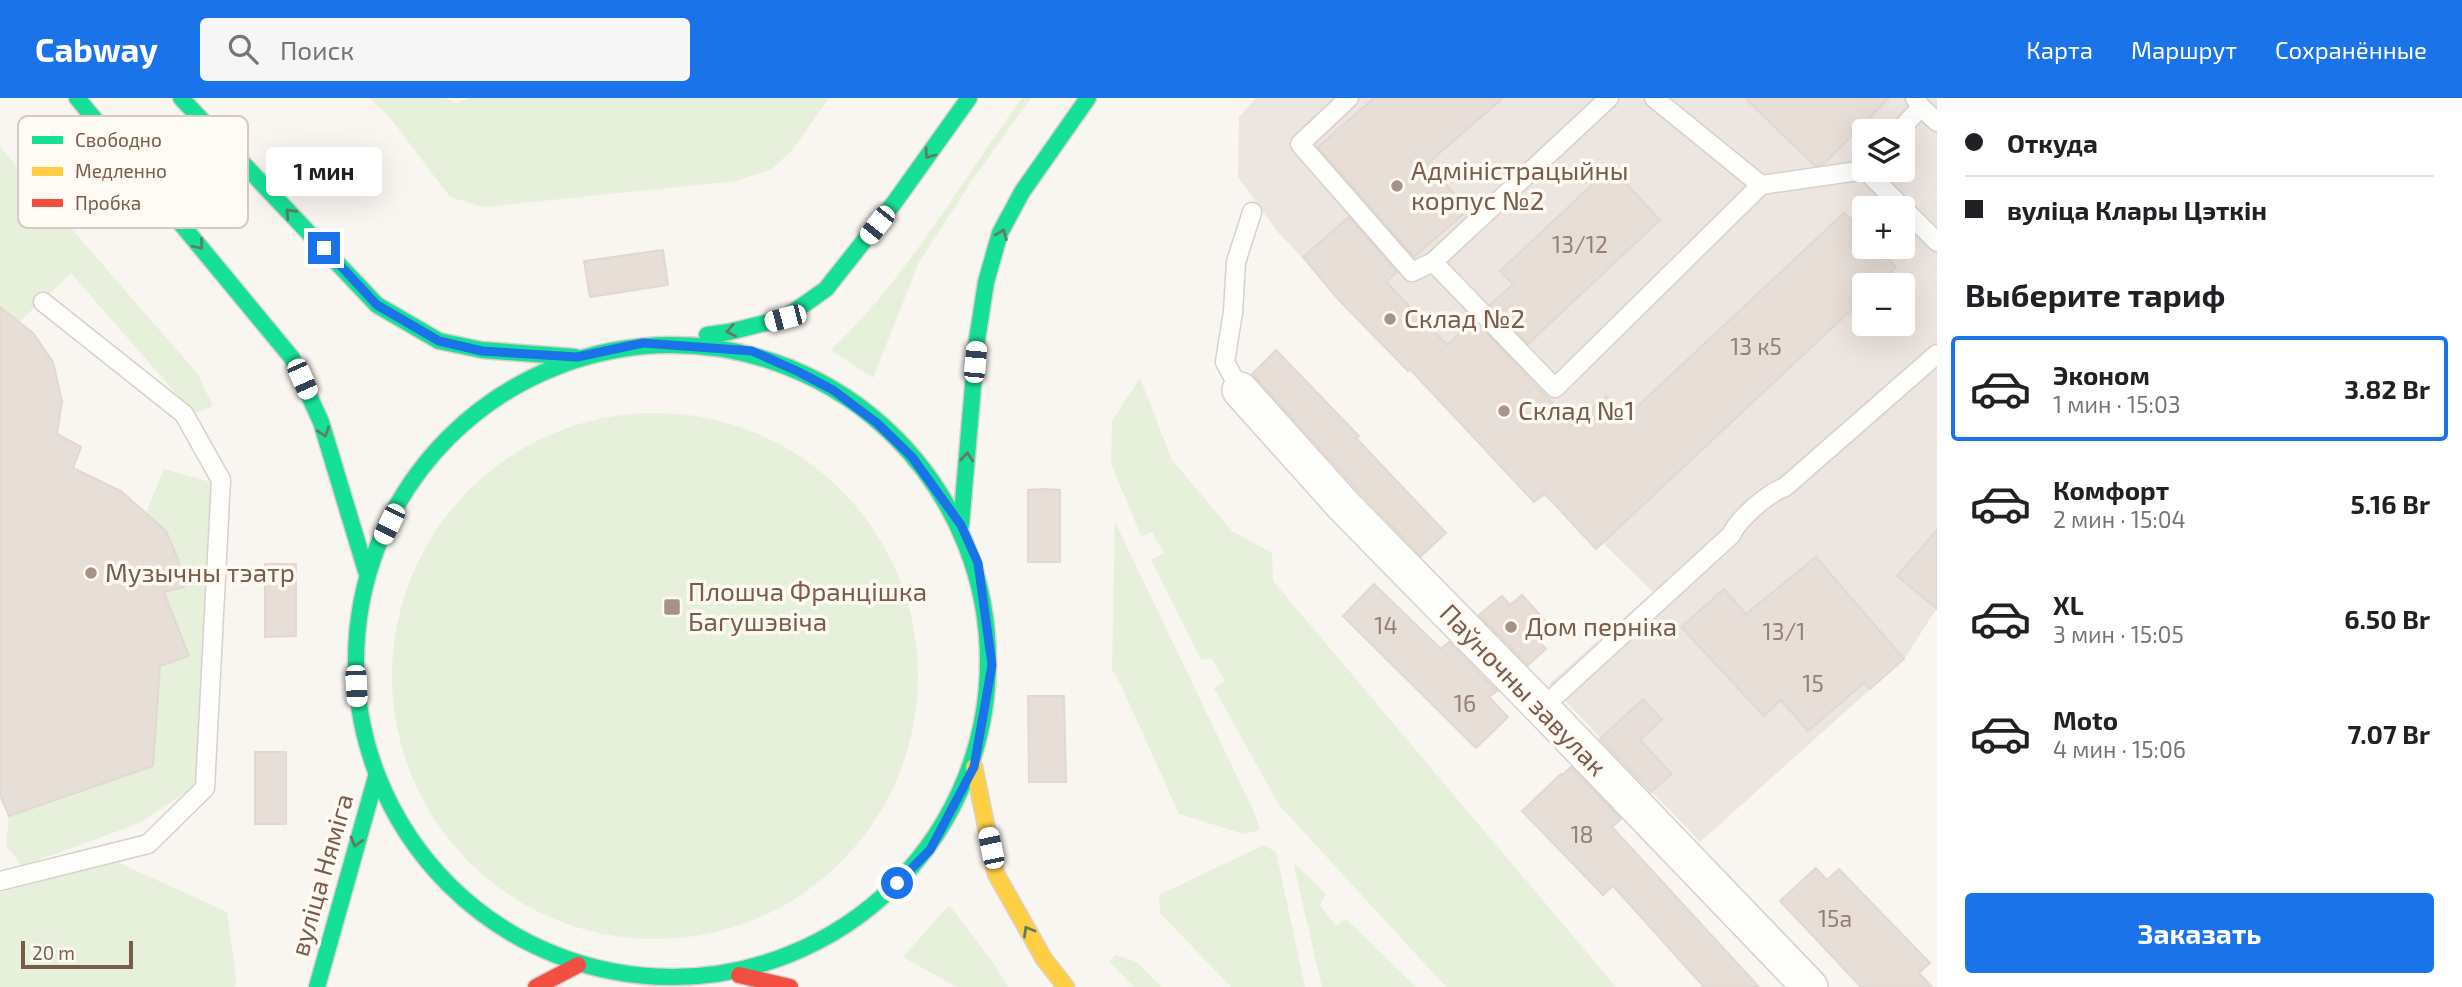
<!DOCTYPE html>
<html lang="ru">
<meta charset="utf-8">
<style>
body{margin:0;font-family:"Exo 2",sans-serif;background:#f6f6f6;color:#202124;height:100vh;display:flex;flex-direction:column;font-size:26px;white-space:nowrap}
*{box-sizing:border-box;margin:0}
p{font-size:23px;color:#757577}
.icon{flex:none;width:38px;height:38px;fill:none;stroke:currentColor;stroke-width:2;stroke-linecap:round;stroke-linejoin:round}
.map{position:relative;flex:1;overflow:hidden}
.drawer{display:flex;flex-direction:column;background:#fff;width:525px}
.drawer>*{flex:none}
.banner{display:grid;align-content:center;height:154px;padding:0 28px;background:#fff}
.tools{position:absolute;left:1852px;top:21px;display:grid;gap:14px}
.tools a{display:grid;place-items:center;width:63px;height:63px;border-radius:7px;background:#fff;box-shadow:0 7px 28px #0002;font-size:35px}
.scale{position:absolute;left:21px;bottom:18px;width:112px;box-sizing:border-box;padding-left:7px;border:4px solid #7a5c4d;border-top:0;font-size:19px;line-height:24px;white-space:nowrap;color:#7a5c4d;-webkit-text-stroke:5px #fffaf3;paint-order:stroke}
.end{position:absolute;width:32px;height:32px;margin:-16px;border:9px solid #1a73e8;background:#fff;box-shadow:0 0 0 4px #fff}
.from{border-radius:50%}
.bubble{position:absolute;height:49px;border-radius:7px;background:#fff;box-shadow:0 7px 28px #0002;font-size:23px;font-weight:700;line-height:49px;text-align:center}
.car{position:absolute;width:21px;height:42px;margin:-21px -10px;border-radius:9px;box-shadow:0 0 5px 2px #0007;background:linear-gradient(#fff 24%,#345 0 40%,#fff 0 76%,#345 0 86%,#fff 0)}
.banner b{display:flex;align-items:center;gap:24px;height:66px;font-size:26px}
.banner b+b{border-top:2px solid #e0e0e0}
.banner i{width:18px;height:18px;background:#202124}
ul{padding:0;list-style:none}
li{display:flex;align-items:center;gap:21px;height:105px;margin:0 14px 10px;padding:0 14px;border:4px solid transparent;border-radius:7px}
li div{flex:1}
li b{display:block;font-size:26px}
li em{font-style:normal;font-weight:700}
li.active{border-color:#1a73e8}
li>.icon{width:63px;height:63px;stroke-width:1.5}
h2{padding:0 28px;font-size:32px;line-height:84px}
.action{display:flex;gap:14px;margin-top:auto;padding:14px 28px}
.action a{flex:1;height:80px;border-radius:7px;background:#1a73e8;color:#fff;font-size:28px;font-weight:700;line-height:80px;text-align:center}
header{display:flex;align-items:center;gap:42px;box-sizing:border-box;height:98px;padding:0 35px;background:#1a73e8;color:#fff}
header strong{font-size:33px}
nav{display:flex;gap:38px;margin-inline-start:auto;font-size:24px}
.search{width:490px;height:63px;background:#f6f6f6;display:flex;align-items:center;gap:18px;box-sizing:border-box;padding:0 24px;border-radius:7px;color:#757577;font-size:26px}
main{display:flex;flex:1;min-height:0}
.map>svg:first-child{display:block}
</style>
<header>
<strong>Cabway</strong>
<div class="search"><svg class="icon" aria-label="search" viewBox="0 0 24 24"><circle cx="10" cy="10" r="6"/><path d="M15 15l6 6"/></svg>Поиск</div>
<nav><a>Карта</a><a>Маршрут</a><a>Сохранённые</a></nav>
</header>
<main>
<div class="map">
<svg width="1937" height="889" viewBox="0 0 1937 889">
<rect width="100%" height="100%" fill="#f9f5f0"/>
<path fill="#ede5e0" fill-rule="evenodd" d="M1256,0H1937V510L1904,561L1700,744L1549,586L1653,494L1603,445L1596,451L1547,398L1534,404L1276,132L1238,79L1239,19ZM1864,33H1902V72H1864ZM1864,110H1902V149H1864ZM1864,187H1902V226H1864Z"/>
<g fill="#e7f0db">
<polygon points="369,0 444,0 457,5 470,0 829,0 793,51 772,71 736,83 484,109 450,99 388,17"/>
<path d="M1022,0H1031L973,81L919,164L873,280L831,252C907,180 960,85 1022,0Z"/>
<polygon points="0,49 197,275 213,308 194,316 71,175 19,224 0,215"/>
<polygon points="1140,280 1172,362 1232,433 1272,455 1273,483 1616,889 1446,889 1279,707 1214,590 1225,583 1211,560 1201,562 1151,462 1164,455 1152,434 1141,438 1111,365 1112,323"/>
<circle cx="655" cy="578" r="263"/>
<path d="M164,371L214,385L196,687L140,725L22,768L6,747L9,718L153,668L160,568L188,558L141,499L184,488C177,453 174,440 146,415Z"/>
<polygon points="1115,424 1255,716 1260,732 1244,736 1179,716 1121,587 1112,572"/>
<polygon points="1264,747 1276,754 1305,889 1231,889 1160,815 1159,797"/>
<polygon points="115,763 227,814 236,880 235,889 0,889 0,795"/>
<polygon points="1293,764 1326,796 1320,807 1336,828 1346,821 1416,889 1322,889"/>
<polygon points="949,807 994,866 1008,889 957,889 903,859"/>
<polygon points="1115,857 1137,864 1161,889 1134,889 1110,864"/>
</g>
<g fill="#e6ded7" stroke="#e2d8d2" stroke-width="2">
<polygon points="1374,0 1503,0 1428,65 1468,112 1414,159 1318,49"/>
<polygon points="1745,0 1889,0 1823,67 1815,68"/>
<polygon points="1611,69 1660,122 1528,246 1490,207 1513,186 1500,173"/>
<polygon points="1844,115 1864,135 1864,149 1877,149 1896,169 1877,187 1864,187 1864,200 1596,451 1544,395 1534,404 1410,271 1408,273 1338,201 1303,159 1349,119 1397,174 1386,184 1447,247 1474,222 1574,328 1606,298 1626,319"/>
<polygon points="663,152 668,187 590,199 584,163"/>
<polygon points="0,209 33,235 53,264 62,303 57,336 81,349 73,370 121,393 166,433 178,461 184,489 164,494 189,558 160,568 153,668 9,718 0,697"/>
<polygon points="1276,252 1359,338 1356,340 1446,435 1421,458 1359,394 1252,276"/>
<polygon points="1045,391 1060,392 1060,464 1028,464 1028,392"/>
<polygon points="1937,432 1937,511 1897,478"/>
<polygon points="1816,459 1904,561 1870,591 1864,585 1808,633 1781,602 1764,618 1681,529 1724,491 1746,516"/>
<polygon points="265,466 296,466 296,538 265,539"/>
<polygon points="1374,486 1441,551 1449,544 1497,593 1489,599 1508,619 1476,650 1343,518"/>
<polygon points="1522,497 1550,528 1536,540 1546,551 1528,567 1479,517 1502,498 1510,507"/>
<polygon points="1028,598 1064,598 1066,684 1029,684"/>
<polygon points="1643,601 1662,622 1640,642 1672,676 1651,694 1600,641"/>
<rect x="255" y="654" width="31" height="72"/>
<polygon points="1571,669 1621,721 1612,729 1759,889 1704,889 1613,788 1603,797 1522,713 1561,676 1562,677"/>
<polygon points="1816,770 1827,782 1839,771 1863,796 1930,865 1919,875 1932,889 1861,889 1780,803"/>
</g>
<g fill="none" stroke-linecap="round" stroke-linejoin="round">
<g stroke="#d7d1cb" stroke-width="21">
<g id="lane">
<polyline points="1349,0 1300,46 1412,174 1433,164"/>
<polyline points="1609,0 1433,164 1555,290 1761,87 1865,72 1937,144"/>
<polyline points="1654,0 1761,87"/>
<polyline points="1921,9 1937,24"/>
<polyline points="1899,33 1921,9 1915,0"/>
<polyline points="1240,292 1225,264 1233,214 1236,164 1252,114"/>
<path d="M1542,610L1731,437C1738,421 1768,395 1785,389L1937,256"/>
<polyline points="0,783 148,746 205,690 221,382 184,316 43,204"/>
</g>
</g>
<g stroke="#d7d1cb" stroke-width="38">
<polyline id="street" points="1240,292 1344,408 1542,610 1810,889"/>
</g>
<g stroke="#dad1cc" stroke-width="19">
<g id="fast">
<polyline points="77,0 292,260 321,324 366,473"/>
<polyline points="181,0 377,207 439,243 482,252 575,259"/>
<polyline points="707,237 729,234 785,220 826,191 894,105 969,0"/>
<circle cx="672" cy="563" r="316"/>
<polyline points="961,427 977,242 986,184 1000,135 1022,94 1088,0"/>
<polyline points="317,889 376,679"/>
</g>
</g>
<g stroke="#dad1cc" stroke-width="19">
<polyline id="slow" points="974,669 996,776 1044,861 1066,889"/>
</g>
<g stroke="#dad1cc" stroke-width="19">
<g id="jam">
<polyline points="739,877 790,889"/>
<polyline points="536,889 578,867"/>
</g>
</g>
<use href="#lane" stroke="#fefefd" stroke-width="18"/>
<use href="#street" stroke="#fefefd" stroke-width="35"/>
<use href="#fast" stroke="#16e098" stroke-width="16"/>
<use href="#slow" stroke="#ffcf43" stroke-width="16"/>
<use href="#jam" stroke="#f24e42" stroke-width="16"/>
</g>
<defs><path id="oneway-chevron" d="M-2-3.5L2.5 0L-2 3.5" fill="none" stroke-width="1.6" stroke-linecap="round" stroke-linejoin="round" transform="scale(1.75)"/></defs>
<g stroke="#617d60">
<use href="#oneway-chevron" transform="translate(929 56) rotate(126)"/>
<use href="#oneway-chevron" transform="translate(290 115) rotate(-133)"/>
<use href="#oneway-chevron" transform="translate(1002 136) rotate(-68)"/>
<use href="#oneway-chevron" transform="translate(199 147) rotate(50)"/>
<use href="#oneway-chevron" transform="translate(731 233) rotate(169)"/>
<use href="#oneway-chevron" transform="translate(324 334) rotate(71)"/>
<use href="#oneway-chevron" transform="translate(967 359) rotate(-85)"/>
<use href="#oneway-chevron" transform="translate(356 744) rotate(106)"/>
<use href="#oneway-chevron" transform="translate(1028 833) rotate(-120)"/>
</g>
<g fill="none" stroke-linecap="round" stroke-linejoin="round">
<polyline stroke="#1a73e8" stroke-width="9" points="324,150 377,207 439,243 482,253 577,259 643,245 752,253 799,274 833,292 877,325 912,359 961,427 978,465 992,567 974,669 930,752 897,785"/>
</g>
<g fill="#a69286" stroke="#fffaf3" stroke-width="2.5">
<circle cx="1397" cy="88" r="7"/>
<circle cx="1390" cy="221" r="7"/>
<circle cx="1504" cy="313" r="7"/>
<circle cx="91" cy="475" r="7"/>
<rect x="663" y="500" width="18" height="18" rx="3.5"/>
<circle cx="1511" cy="529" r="7"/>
</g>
<g text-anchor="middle" stroke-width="7" stroke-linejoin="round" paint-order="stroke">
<g font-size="23" fill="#977e72">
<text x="1580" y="155">13/12</text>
<text x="1756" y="257">13 к5</text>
<text x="1386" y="536">14</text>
<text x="1784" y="542">13/1</text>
<text x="1813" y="594">15</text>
<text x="1465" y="614">16</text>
<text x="1582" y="745">18</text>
<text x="1835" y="829">15а</text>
</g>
<g font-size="26" fill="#7a5c4d" stroke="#fffaf3" text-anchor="start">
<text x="1411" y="82">Адміністрацыйны<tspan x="1411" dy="30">корпус №2</tspan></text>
<text x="1404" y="230">Склад №2</text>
<text x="1518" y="322">Склад №1</text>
<text x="105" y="484">Музычны тэатр</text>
<text x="688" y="503">Плошча Францішка<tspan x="688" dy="30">Багушэвіча</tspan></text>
<text x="1525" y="538">Дом перніка</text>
</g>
<g font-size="26" fill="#7a5c4d" stroke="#fffaf3">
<text transform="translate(1523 592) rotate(46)" y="9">Паўночны завулак</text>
<text transform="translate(322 777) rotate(-74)" y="9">вуліца Няміга</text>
</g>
</g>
<rect x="18" y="18" width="230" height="112" rx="10" fill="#fffaf3" stroke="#d7cbc1" stroke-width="2"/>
<rect x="32" y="38" width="31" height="8" fill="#16e098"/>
<rect x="32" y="69" width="31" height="9" fill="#ffcf43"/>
<rect x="32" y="101" width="31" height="8" fill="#f24e42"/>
<g font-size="19" fill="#7a5c4d">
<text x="75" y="49">Свободно</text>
<text x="75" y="80">Медленно</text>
<text x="75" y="112">Пробка</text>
</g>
</svg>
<div class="tools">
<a><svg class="icon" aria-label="layers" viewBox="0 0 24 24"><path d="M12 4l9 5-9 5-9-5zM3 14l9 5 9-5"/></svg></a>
<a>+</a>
<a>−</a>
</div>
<div class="scale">20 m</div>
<i class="end from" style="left:897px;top:785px"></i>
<i class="end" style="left:324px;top:150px"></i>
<div class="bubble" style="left:266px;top:49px;width:116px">1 мин</div>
<i class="car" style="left:877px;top:127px;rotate:218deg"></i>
<i class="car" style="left:785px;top:220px;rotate:255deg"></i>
<i class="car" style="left:975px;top:264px;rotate:5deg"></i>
<i class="car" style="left:302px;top:281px;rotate:156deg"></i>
<i class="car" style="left:389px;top:426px;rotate:206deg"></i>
<i class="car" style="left:356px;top:588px;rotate:177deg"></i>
<i class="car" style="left:991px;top:750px;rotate:348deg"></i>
</div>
<section class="drawer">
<div class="banner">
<b><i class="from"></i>Откуда</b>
<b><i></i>вуліца Клары Цэткін</b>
</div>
<h2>Выберите тариф</h2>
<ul>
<li class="active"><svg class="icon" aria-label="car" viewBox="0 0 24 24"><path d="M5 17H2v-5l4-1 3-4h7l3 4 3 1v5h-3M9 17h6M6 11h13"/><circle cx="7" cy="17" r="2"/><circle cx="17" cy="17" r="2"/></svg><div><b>Эконом</b><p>1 мин · 15:03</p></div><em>3.82 Br</em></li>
<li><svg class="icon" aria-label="car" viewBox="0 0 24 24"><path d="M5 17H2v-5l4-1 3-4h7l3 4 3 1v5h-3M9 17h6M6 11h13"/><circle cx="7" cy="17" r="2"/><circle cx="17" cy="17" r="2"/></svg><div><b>Комфорт</b><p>2 мин · 15:04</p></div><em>5.16 Br</em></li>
<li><svg class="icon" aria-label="car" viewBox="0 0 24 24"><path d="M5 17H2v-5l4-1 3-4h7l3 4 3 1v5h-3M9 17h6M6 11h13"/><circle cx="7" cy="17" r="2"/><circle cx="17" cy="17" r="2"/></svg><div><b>XL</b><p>3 мин · 15:05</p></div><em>6.50 Br</em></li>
<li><svg class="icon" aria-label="car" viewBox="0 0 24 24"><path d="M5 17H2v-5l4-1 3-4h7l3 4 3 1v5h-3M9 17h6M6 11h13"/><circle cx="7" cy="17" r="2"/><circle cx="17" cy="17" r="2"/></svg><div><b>Moto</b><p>4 мин · 15:06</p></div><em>7.07 Br</em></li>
</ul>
<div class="action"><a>Заказать</a></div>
</section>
</main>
